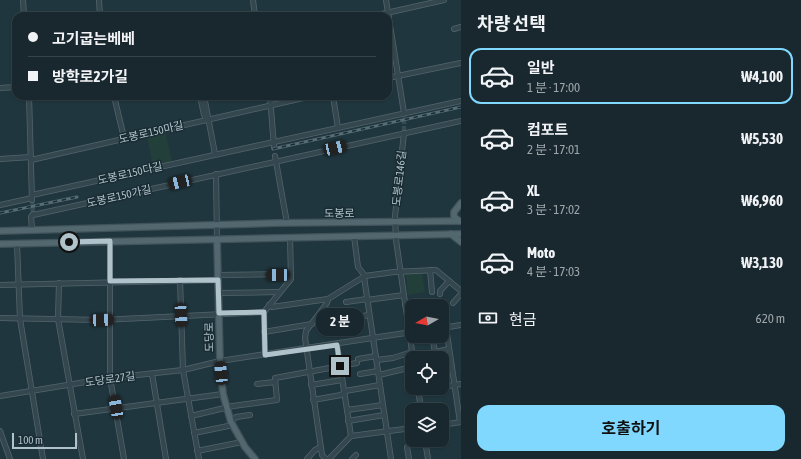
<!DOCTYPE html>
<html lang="ko">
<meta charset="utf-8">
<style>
body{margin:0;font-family:"Asap Condensed","Noto Sans KR",sans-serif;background:#213036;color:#f1f3f6;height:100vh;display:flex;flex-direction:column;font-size:15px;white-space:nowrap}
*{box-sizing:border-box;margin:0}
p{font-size:13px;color:#9fa6aa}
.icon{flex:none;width:22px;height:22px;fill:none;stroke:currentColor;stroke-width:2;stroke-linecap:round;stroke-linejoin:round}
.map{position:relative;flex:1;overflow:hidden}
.sheet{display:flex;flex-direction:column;background:#18282e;width:340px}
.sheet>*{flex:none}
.banner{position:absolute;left:12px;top:12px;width:380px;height:88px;border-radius:12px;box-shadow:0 1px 3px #0004,0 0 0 1px #36444a;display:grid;align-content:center;height:88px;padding:0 16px;background:#18282e}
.needle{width:26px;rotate:261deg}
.fabs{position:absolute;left:405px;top:299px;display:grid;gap:8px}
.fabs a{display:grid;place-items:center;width:44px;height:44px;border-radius:8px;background:#18282e;box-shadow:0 1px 3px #0004,0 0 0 1px #36444a;font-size:20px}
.scale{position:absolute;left:12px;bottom:10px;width:65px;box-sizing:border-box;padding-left:4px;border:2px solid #b0c2ca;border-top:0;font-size:11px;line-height:14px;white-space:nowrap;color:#b0c2ca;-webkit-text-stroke:3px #1a2c33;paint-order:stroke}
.end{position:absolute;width:18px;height:18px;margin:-9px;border:5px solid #b0c2ca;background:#111;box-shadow:0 0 0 2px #111}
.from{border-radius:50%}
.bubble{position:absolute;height:28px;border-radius:12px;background:#18282e;box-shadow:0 1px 3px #0004,0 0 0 1px #36444a;font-size:13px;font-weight:700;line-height:28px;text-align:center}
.car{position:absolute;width:12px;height:24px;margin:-12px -6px;border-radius:5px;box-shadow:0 0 3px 1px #0007;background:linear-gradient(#222 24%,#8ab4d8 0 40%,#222 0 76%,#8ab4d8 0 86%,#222 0)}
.banner b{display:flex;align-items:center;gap:14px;height:38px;font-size:15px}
.banner b+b{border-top:1px solid #36444a}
.banner i{width:10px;height:10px;background:#f1f3f6}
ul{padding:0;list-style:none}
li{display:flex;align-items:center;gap:12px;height:56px;margin:0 8px 6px;padding:0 8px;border:2px solid transparent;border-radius:12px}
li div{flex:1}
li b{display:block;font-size:15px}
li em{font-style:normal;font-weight:700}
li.on{border-color:#80d8ff}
li>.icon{width:36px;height:36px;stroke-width:1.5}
h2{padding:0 16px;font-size:18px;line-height:48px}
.pay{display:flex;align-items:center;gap:10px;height:44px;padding:0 16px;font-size:15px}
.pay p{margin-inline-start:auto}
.action{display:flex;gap:8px;margin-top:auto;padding:8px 16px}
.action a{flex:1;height:46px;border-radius:12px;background:#80d8ff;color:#111;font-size:16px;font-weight:700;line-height:46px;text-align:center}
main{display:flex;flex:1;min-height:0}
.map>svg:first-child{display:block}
</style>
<main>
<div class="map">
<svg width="461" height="459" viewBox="0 0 461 459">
<rect width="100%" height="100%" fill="#20363e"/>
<g fill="#233f3a">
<polygon points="165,132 172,162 153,166 147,136"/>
<polygon points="422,272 425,292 408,295 406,274"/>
</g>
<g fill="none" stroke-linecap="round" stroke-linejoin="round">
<g stroke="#364b53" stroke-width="4.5" stroke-dasharray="4.5 2" stroke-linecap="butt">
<polyline points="404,113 404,133"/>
<polyline points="32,200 33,212"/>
</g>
<g stroke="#53656c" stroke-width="6">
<g id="minor">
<polyline points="23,0 24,16"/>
<polyline points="99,0 100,16"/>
<polyline points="253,0 255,16"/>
<polyline points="386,0 404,113"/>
<polyline points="373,16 444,0"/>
<polyline points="454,29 461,27"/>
<polyline points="388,78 461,63"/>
<polyline points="0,88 16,87"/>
<polyline points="29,96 32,200"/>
<polyline points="114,96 124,138"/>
<polyline points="200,96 204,115 207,120"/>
<polyline points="204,96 215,154"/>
<polyline points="270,96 274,147"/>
<polyline points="333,96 338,128"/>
<polyline points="404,133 395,216 396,240 413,358"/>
<polyline points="275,156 287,223"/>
<polyline points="0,159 31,157"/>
<polyline points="31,160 312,96"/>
<polyline points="216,174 217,239"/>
<polyline points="32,195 461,101"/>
<polyline points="0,205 32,198"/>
<polyline points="33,215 461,121"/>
<polyline points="32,229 31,217 33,214"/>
<polyline points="354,236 358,267 365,276"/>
<polyline points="110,241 110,378 124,459"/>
<polyline points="17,244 20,319 43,459"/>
<polyline points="430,270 432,292"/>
<polyline points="218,275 291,274"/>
<polyline points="364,277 391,459"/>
<polyline points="180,280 183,370 199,459"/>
<polyline points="59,283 58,319 83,459"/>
<polyline points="0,285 218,280"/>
<polyline points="219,293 280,292"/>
<polyline points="440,294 440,291 449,281"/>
<polyline points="367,300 404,295"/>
<polyline points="346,302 367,299"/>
<polyline points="453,303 461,294"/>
<polyline points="269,305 272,307 328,299"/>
<polyline points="405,305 420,302"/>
<polyline points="317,317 325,321 332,320"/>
<polyline points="0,318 101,320 264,312"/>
<polyline points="346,319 369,315"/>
<polyline points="446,327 460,422"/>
<polyline points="442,328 461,325"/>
<polyline points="264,332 312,324"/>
<polyline points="432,336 435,352"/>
<polyline points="337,345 351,436"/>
<polyline points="265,355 264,312 291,279 290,237"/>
<polyline points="413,357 449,349"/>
<polyline points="358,359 376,356"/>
<polyline points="377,360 393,358 412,352"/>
<polyline points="442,368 452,367"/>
<polyline points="152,374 166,459"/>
<polyline points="360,374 378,371"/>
<polyline points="379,375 412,367"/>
<polyline points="257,384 275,382"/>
<polyline points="311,385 342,380"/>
<polyline points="442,387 461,384"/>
<polyline points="418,388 421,410"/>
<polyline points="418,390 435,388"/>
<polyline points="0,396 110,378 183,370 220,361 412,332"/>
<polyline points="313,400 341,395 345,391 380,385"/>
<polyline points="347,410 383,405"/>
<polyline points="74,414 223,394"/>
<polyline points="191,416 233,406 277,400 275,378 357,363"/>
<polyline points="348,421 384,415"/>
<polyline points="231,422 236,417 250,415"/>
<polyline points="442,425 461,422"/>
<polyline points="0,431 10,459"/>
<polyline points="194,433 233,425"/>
<polyline points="425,440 428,459"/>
<polyline points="407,447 409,459"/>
<polyline points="197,451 242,442"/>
<polyline points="307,459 315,450 321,447"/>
<polyline points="326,459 322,455 305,338 306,331 327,303 328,299 365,276 394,272 436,270 461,291"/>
<polyline points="329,459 351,436 412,428"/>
<polyline points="352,459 356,455"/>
</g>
</g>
<g stroke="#41535a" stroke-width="8">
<g id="major">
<polyline points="459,221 454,217 454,212 461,203"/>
<polyline points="0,231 278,223 461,221"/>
<polyline points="451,234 461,242"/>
<polyline points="217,239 220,361 223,394 231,422 245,447 255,459"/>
<polyline points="0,244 461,234"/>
</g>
</g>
<use href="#minor" stroke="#35474e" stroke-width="4.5"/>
<use href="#major" stroke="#52676e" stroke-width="5.5"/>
<g stroke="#566d76" stroke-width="3">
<g id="rail">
<polyline points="273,149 461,107"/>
<polyline points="0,213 77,197"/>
</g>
</g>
<use href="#rail" stroke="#1a2c33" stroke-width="1.5" stroke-dasharray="4.5" stroke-linecap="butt"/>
</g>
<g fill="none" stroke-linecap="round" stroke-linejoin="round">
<polyline stroke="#b0c2ca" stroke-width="5" points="69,242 110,241 110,281 218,280 219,313 264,312 265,355 337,345 340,366"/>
</g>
<g text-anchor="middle" stroke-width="3" stroke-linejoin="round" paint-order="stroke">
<g font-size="11" fill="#b0c2ca" stroke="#1a2c33">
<text transform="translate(151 132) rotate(-13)" y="4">도봉로150마길</text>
<text transform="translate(130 173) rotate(-13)" y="4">도봉로150다길</text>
<text transform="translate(399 178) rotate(-84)" y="4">도봉로146길</text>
<text transform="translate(119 196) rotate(-13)" y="4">도봉로150가길</text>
<text x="339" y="217">도봉로</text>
<text transform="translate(209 337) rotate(-91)" y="4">도당로</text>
<text transform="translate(110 379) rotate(-8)" y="4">도당로27길</text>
</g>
</g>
</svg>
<div class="fabs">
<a><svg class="needle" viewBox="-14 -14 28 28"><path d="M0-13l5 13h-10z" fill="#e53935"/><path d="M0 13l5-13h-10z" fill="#9fa6aa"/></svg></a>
<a><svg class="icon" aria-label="locate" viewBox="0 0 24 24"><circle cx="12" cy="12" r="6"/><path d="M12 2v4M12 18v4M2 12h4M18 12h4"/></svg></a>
<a><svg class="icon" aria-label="layers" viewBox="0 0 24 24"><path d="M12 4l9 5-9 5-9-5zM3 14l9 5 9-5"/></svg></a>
</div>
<div class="scale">100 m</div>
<i class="end from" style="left:69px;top:242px"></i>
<i class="end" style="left:340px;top:366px"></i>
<div class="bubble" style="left:316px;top:308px;width:48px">2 분</div>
<i class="car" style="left:335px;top:148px;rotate:77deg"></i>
<i class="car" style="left:180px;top:182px;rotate:257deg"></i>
<i class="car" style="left:278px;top:275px;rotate:269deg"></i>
<i class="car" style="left:181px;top:315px;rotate:177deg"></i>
<i class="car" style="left:102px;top:320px;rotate:88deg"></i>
<i class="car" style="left:221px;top:373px;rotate:354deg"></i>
<i class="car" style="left:116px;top:407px;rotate:350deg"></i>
<div class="banner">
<b><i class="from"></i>고기굽는베베</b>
<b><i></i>방학로2가길</b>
</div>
</div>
<section class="sheet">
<h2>차량 선택</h2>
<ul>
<li class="on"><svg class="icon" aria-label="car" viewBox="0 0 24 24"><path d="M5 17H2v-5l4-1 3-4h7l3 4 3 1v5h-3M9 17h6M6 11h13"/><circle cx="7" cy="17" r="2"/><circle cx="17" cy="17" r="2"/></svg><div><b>일반</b><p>1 분 · 17:00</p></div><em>₩4,100</em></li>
<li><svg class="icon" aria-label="car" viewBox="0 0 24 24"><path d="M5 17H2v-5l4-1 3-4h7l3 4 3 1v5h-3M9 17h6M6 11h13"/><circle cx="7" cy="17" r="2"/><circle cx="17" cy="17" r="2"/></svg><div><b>컴포트</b><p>2 분 · 17:01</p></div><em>₩5,530</em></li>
<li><svg class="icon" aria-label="car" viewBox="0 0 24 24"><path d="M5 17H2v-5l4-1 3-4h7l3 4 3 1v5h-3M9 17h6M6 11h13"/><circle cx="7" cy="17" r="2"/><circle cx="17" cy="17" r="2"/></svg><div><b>XL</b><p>3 분 · 17:02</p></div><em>₩6,960</em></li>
<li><svg class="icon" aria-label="car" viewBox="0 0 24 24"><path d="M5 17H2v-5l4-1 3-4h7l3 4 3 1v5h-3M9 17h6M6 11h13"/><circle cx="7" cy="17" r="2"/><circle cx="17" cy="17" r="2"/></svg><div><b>Moto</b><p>4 분 · 17:03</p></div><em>₩3,130</em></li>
</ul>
<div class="pay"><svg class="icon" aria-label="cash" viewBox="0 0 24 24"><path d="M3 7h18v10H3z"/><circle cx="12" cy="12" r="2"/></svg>현금<p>620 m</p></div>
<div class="action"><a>호출하기</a></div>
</section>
</main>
